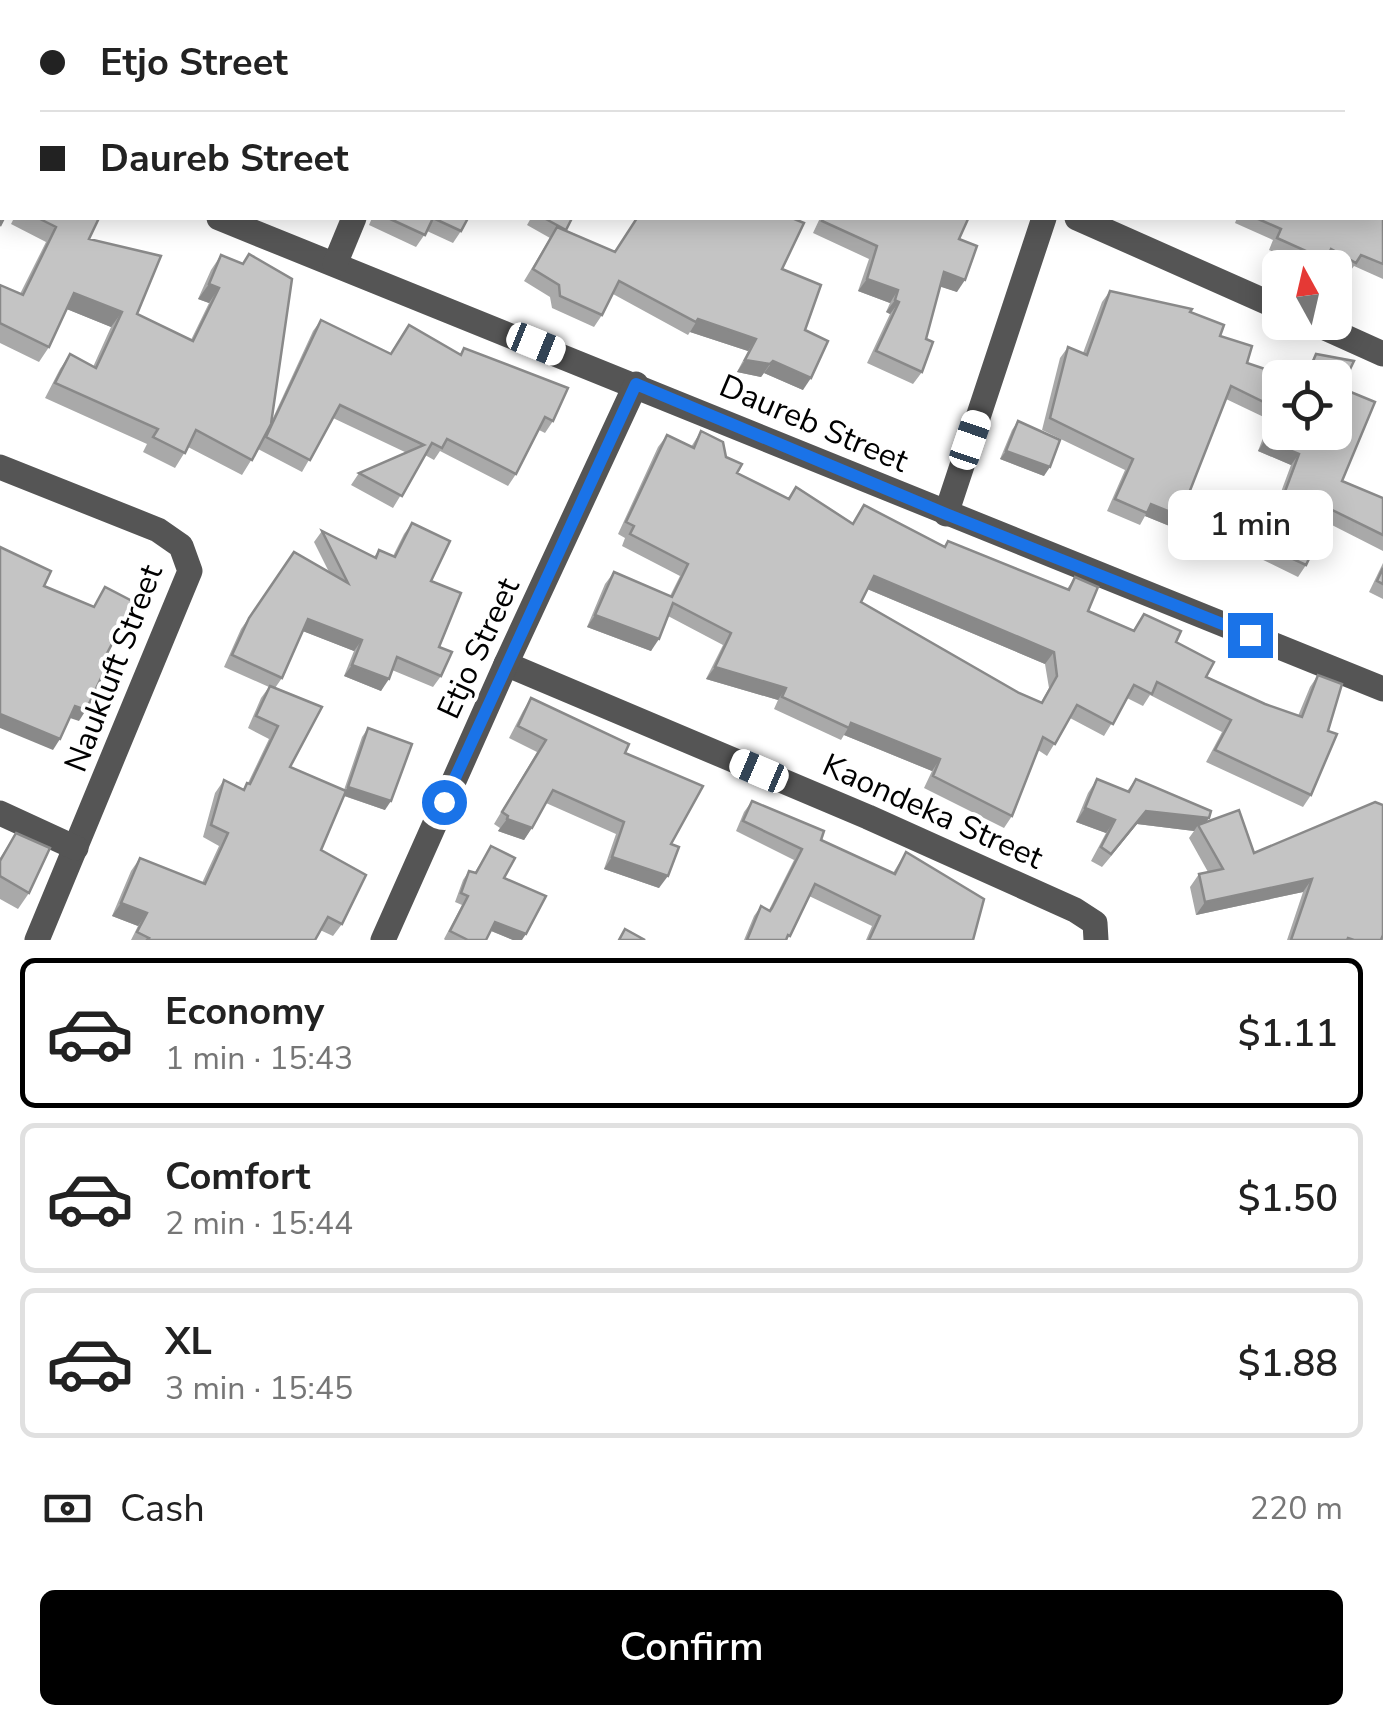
<!DOCTYPE html>
<meta charset="utf-8">
<style>
body{margin:0;font-family:"Nunito Sans",sans-serif;background:#f2f2f2;color:#222;height:100vh;display:flex;flex-direction:column;font-size:38px;white-space:nowrap}
*{box-sizing:border-box;margin:0}
p{font-size:32px;color:#767676}
.icon{flex:none;width:55px;height:55px;fill:none;stroke:currentColor;stroke-width:2;stroke-linecap:round;stroke-linejoin:round}
.map{position:relative;height:940px;overflow:hidden}
.details{display:flex;flex-direction:column;background:#fff;flex:1}
.details>*{flex:none}
.top-card{position:absolute;left:0px;top:0px;width:1385px;height:220px;box-shadow:0 5px 25px #0003;display:grid;align-content:center;height:220px;padding:0 40px;background:#fff}
.needle{width:65px;rotate:352deg}
.buttons{position:absolute;left:1262px;top:250px;display:grid;gap:20px}
.buttons a{display:grid;place-items:center;width:90px;height:90px;border-radius:15px;background:#fff;box-shadow:0 5px 25px #0003;font-size:50px}
.end{position:absolute;width:45px;height:45px;margin:-22px;border:12px solid #1a73e8;background:#fff;box-shadow:0 0 0 5px #fff}
.from{border-radius:50%}
.bubble{position:absolute;height:70px;border-radius:15px;background:#fff;box-shadow:0 5px 25px #0003;font-size:32px;font-weight:600;line-height:70px;text-align:center}
.car{position:absolute;width:30px;height:60px;margin:-30px -15px;border-radius:12px;box-shadow:0 0 8px 2px #0007;background:linear-gradient(#fff 24%,#345 0 40%,#fff 0 76%,#345 0 86%,#fff 0)}
.top-card b{display:flex;align-items:center;gap:35px;height:95px;font-size:38px}
.top-card b+b{border-top:2px solid #e0e0e0}
.top-card i{width:25px;height:25px;background:#222}
ul{padding:18px 0 0;list-style:none}
li{display:flex;align-items:center;gap:30px;height:150px;margin:0 20px 15px;padding:0 20px;border:5px solid #e0e0e0;border-radius:15px}
li div{flex:1}
li b{display:block;font-size:38px}
li em{font-style:normal;font-weight:600}
li.current{border-color:#000}
li>.icon{width:90px;height:90px;stroke-width:1.5}
.pay{display:flex;align-items:center;gap:25px;height:110px;padding:0 40px;font-size:38px}
.pay p{margin-inline-start:auto}
.button{display:flex;gap:20px;margin-top:auto;padding:20px 40px}
.button a{flex:1;height:115px;border-radius:15px;background:#000;color:#fff;font-size:40px;font-weight:600;line-height:115px;text-align:center}
.map>svg:first-child{display:block}
</style>
<div class="map">
<svg width="1383" height="940" viewBox="0 0 1383 940">
<rect width="100%" height="100%" fill="#fff"/>
<g fill="none" stroke-linecap="round" stroke-linejoin="round">
<g stroke="#555" stroke-width="25">
<polyline points="529,0 536,2"/>
<polyline points="1322,0 1328,2"/>
<polyline points="443,2 444,0"/>
<polyline points="804,2 805,0"/>
<polyline points="1382,26 1383,27"/>
<polyline points="0,129 2,130"/>
<polyline points="219,218 1383,689"/>
<polyline points="1077,218 1280,308"/>
<polyline points="335,264 354,218"/>
<polyline points="1312,322 1383,354"/>
<polyline points="0,467 158,530 181,546 190,571 37,940"/>
<polyline points="946,514 1044,218"/>
<polyline points="506,664 868,817 1075,910 1095,923 1096,940"/>
<polyline points="0,813 76,848"/>
<polyline points="383,940 506,664 636,384"/>
</g>
</g>
<g fill="#a9a9a9" fill-rule="evenodd">
<polygon points="655,0 712,0 710,2 660,2"/>
<polygon points="1383,35 1383,279 1354,266 1348,274 1325,262 1321,268 1309,268 1269,250 1273,240 1235,223 1237,218 1382,218"/>
<polygon points="14,218 99,218 89,239 137,314 191,340 209,303 198,299 211,270 221,255 272,420 313,331 321,320 390,354 409,325 460,354 464,348 553,421 545,433 539,430 516,474 508,486 440,451 434,460 425,455 393,508 351,485 359,473 407,453 333,418 302,472 258,449 242,475 188,447 175,468 143,452 147,444 45,398 60,369 70,354 93,367 111,327 67,309 49,347 39,362 0,343 0,285 20,294 46,242 11,224"/>
<polygon points="372,218 468,218 461,231 453,243 427,231 416,247 369,225"/>
<polygon points="531,218 572,218 566,230 615,252 782,269 805,330 803,390 764,373 761,377 737,372 748,351 690,332 688,335 613,294 602,315 594,327 552,308 550,297 524,281 550,238 527,225"/>
<polygon points="820,218 965,218 959,239 957,292 940,286 926,339 922,372 913,384 867,363 890,314 886,312 890,303 858,291 869,259 813,233"/>
<polygon points="1110,291 1192,309 1190,312 1224,325 1220,336 1252,346 1247,363 1292,378 1280,378 1280,432 1335,432 1335,378 1303,378 1309,365 1316,354 1354,361 1341,388 1375,402 1342,481 1383,498 1383,551 1326,522 1306,565 1298,577 1255,556 1256,548 1245,542 1257,519 1265,508 1274,511 1291,465 1258,451 1270,420 1226,399 1180,516 1172,527 1145,516 1140,525 1107,511 1125,470 1042,430 1060,358 1068,347 1083,353 1102,302"/>
<polygon points="1018,421 1044,476 1000,459 1012,430"/>
<path d="M701,431L726,457L737,473L788,499L852,524L864,505L944,546L948,541L1067,589L1075,577L1088,611L1133,631L1144,614L1176,642L1206,677L1265,704L1298,716L1310,687L1318,675L1328,731L1311,795L1303,807L1206,762L1222,732L1150,695L1143,706L1127,698L1104,736L1070,718L1047,756L1038,750L1012,816L1004,828L924,788L932,771L844,735L841,740L774,709L778,700L706,679L723,645L668,616L651,651L587,627L605,584L614,572L670,596L680,576L622,546L625,538L618,534L658,447L667,435L691,447ZM867,589L1045,664L1049,688L1041,702L1019,693L861,602Z"/>
<polygon points="412,523 431,581 441,676 433,687 392,670 381,691 344,676 354,651 303,631 282,678 275,688 290,767 344,790 362,737 368,728 385,810 344,796 321,850 342,924 333,936 320,930 315,940 131,940 138,926 112,916 131,871 140,858 202,883 219,846 203,837 215,793 224,780 243,789 248,783 269,739 248,728 261,698 269,687 224,667 241,629 294,552 329,572 314,542 322,531 374,557 379,550 393,556 404,534"/>
<polygon points="1383,563 1383,599 1369,592"/>
<polygon points="531,698 625,753 671,844 659,888 604,869 616,834 546,803 524,840 498,831 500,828 494,824 537,752 509,738 523,711"/>
<polygon points="1097,779 1127,791 1136,779 1254,853 1375,802 1383,940 1287,940 1303,892 1196,915 1190,887 1199,874 1208,872 1189,838 1194,831 1137,824 1102,867 1091,861 1106,833 1076,822 1088,793"/>
<polygon points="752,801 821,840 893,873 906,852 973,940 866,940 872,926 809,896 787,940 744,940 754,916 761,906 769,910 794,860 736,831 744,812"/>
<polygon points="16,833 29,893 18,909 0,899 0,858"/>
<polygon points="491,846 504,878 522,940 513,940 491,931 486,940 445,940 444,939 462,905 455,902 463,880 469,871 475,872"/>
</g>
<g fill="#898989">
<polygon points="0,39 2,40 2,55 0,54"/>
<polygon points="944,272 965,280 957,292 935,285"/>
<polygon points="867,279 898,290 890,303 858,291"/>
<polygon points="209,284 219,288 209,303 198,299"/>
<polygon points="74,293 122,312 111,327 64,308"/>
<polygon points="895,300 899,302 890,314 886,312"/>
<polygon points="698,319 756,339 748,351 690,332"/>
<polygon points="745,360 770,364 761,377 737,372"/>
<polygon points="773,361 811,378 803,390 764,373"/>
<polygon points="1265,440 1299,454 1291,465 1258,451"/>
<polygon points="1006,451 1050,467 1044,476 1000,459"/>
<polygon points="1151,504 1180,516 1172,527 1145,516"/>
<polygon points="874,576 1054,652 1045,664 865,588"/>
<polygon points="595,615 659,639 651,651 587,627"/>
<polygon points="308,619 362,640 354,651 300,630"/>
<polygon points="352,665 389,679 381,691 344,676"/>
<polygon points="715,667 786,688 778,700 706,679"/>
<polygon points="75,706 86,710 79,721 67,717"/>
<polygon points="0,714 60,739 53,750 0,728"/>
<polygon points="851,723 940,759 932,771 844,735"/>
<polygon points="348,787 391,801 385,810 342,795"/>
<polygon points="1085,808 1115,820 1106,833 1076,822"/>
<polygon points="1146,811 1209,818 1201,830 1198,825 1194,831 1137,824 1102,867"/>
<polygon points="507,819 532,828 524,840 498,831"/>
<polygon points="612,857 668,876 659,888 604,869"/>
<polygon points="1312,879 1303,892 1196,915 1205,902"/>
<polygon points="121,903 147,913 138,926 112,916"/>
<polygon points="495,922 526,934 522,940 513,940 489,930"/>
</g>
<g fill="#c4c4c4" stroke="#898989" stroke-width="2.5" fill-rule="evenodd">
<polygon points="0,0 371,0 370,2 2,2 2,40 0,39"/>
<polygon points="687,0 712,0 710,2 692,2"/>
<polygon points="849,0 1095,0 1094,2 848,2"/>
<polygon points="1144,0 1205,0 1214,2 1142,2"/>
<polygon points="1383,35 1383,264 1361,255 1356,263 1331,249 1326,260 1277,238 1281,229 1256,218 1382,218"/>
<polygon points="0,201 2,203 2,218 4,218 0,226"/>
<polygon points="38,218 99,218 89,239 161,256 137,314 193,341 219,288 209,284 221,255 243,264 249,254 292,279 271,424 252,460 196,430 185,453 153,437 158,429 55,383 70,354 96,368 122,312 74,293 49,347 0,323 0,285 23,295 56,227"/>
<polygon points="388,218 433,218 425,235"/>
<polygon points="433,218 468,218 461,231"/>
<polygon points="544,218 572,218 566,230"/>
<polygon points="637,218 792,218 804,223 782,269 821,285 805,330 828,341 811,378 773,361 770,364 745,360 756,339 698,319 696,322 619,281 602,315 560,296 559,285 533,269 557,227 615,252"/>
<polygon points="823,218 965,218 968,219 959,239 977,246 965,280 944,272 926,339 933,342 922,372 876,351 899,302 895,300 898,290 867,279 877,246 822,221"/>
<polygon points="1110,291 1192,309 1190,312 1224,325 1220,336 1252,346 1247,363 1292,378 1280,378 1280,432 1335,432 1335,378 1306,378 1316,354 1354,361 1341,388 1375,402 1342,481 1383,498 1383,535 1332,510 1306,565 1263,545 1264,536 1253,531 1265,508 1277,513 1299,454 1265,440 1278,409 1231,386 1180,516 1151,504 1147,513 1115,499 1133,459 1050,418 1068,347 1087,355"/>
<polygon points="321,320 391,354 409,325 461,355 464,348 568,388 553,421 545,417 516,474 447,439 442,448 432,443 402,496 359,473 424,445 340,405 310,460 266,437"/>
<polygon points="1018,421 1060,440 1050,467 1006,451"/>
<path d="M701,431L723,442L726,457L742,464L737,473L789,499L796,487L853,524L864,505L945,547L948,541L1069,590L1075,577L1098,587L1088,611L1134,631L1144,614L1181,631L1176,642L1214,662L1206,677L1265,704L1302,717L1318,675L1342,684L1328,731L1337,734L1311,795L1215,750L1231,720L1157,682L1152,694L1134,685L1113,724L1077,705L1055,744L1043,737L1012,816L933,776L940,759L851,723L849,728L782,697L786,688L715,667L731,633L673,603L659,639L595,615L614,572L672,597L688,564L630,534L634,526L626,522L667,435L694,448ZM874,576L1054,652L1057,676L1042,703L1019,693L861,602Z"/>
<polygon points="412,523 450,541 431,581 461,593 439,647 452,652 441,676 397,657 389,679 352,665 362,640 308,619 282,678 232,655 249,618 294,552 348,583 322,531 376,558 379,550 395,557"/>
<polygon points="0,547 51,571 44,586 94,607 105,587 134,602 104,659 109,661 86,710 75,706 60,739 0,714"/>
<polygon points="1383,568 1383,584 1377,581"/>
<polygon points="270,686 322,707 290,767 346,791 321,850 366,875 342,924 328,917 315,940 147,940 149,938 137,932 147,913 121,903 140,858 205,884 228,833 211,825 224,780 244,790 247,783 250,784 278,726 256,716"/>
<polygon points="531,698 629,744 625,753 703,786 671,844 679,847 668,876 612,857 624,822 553,790 532,828 507,819 508,816 502,812 546,740 518,726"/>
<polygon points="368,728 412,744 391,801 348,787"/>
<polygon points="1097,779 1129,792 1136,779 1211,811 1209,818 1146,811 1111,854 1101,847 1115,820 1085,808"/>
<polygon points="752,801 824,831 821,840 895,874 906,852 984,899 973,940 869,940 880,916 815,884 790,936 788,935 786,940 747,940 761,906 770,911 772,908 802,849 743,821"/>
<polygon points="1375,802 1383,805 1383,935 1381,940 1354,940 1348,938 1347,940 1291,940 1312,879 1205,902 1199,874 1223,869 1198,825 1239,810 1254,853"/>
<polygon points="16,833 50,848 29,893 0,876 0,861"/>
<polygon points="491,846 515,858 504,878 546,896 526,934 495,922 486,940 468,940 450,931 468,896 461,893 469,871 476,873"/>
<polygon points="625,929 645,940 619,940"/>
</g>
<g fill="none" stroke-linecap="round" stroke-linejoin="round">
<polyline stroke="#1a73e8" stroke-width="12" points="444,802 636,384 946,514 1250,635"/>
</g>
<g text-anchor="middle" stroke-width="8" stroke-linejoin="round" paint-order="stroke">
<g font-size="32" fill="#000" stroke="#fff">
<text transform="translate(814 423) rotate(23)" y="11">Daureb Street</text>
<text transform="translate(478 648) rotate(-65)" y="11">Etjo Street</text>
<text transform="translate(113 668) rotate(-69)" y="11">Naukluft Street</text>
<text transform="translate(933 811) rotate(24)" y="11">Kaondeka Street</text>
</g>
</g>
</svg>
<div class="buttons">
<a><svg class="needle" viewBox="-14 -14 28 28"><path d="M0-13l5 13h-10z" fill="#e53935"/><path d="M0 13l5-13h-10z" fill="#767676"/></svg></a>
<a><svg class="icon" aria-label="locate" viewBox="0 0 24 24"><circle cx="12" cy="12" r="6"/><path d="M12 2v4M12 18v4M2 12h4M18 12h4"/></svg></a>
</div>
<i class="end from" style="left:444px;top:802px"></i>
<i class="end" style="left:1250px;top:635px"></i>
<div class="bubble" style="left:1168px;top:490px;width:165px">1 min</div>
<i class="car" style="left:536px;top:344px;rotate:112deg"></i>
<i class="car" style="left:970px;top:440px;rotate:19deg"></i>
<i class="car" style="left:759px;top:771px;rotate:293deg"></i>
<div class="top-card">
<b><i class="from"></i>Etjo Street</b>
<b><i></i>Daureb Street</b>
</div>
</div>
<section class="details">
<ul>
<li class="current"><svg class="icon" aria-label="car" viewBox="0 0 24 24"><path d="M5 17H2v-5l4-1 3-4h7l3 4 3 1v5h-3M9 17h6M6 11h13"/><circle cx="7" cy="17" r="2"/><circle cx="17" cy="17" r="2"/></svg><div><b>Economy</b><p>1 min · 15:43</p></div><em>$1.11</em></li>
<li><svg class="icon" aria-label="car" viewBox="0 0 24 24"><path d="M5 17H2v-5l4-1 3-4h7l3 4 3 1v5h-3M9 17h6M6 11h13"/><circle cx="7" cy="17" r="2"/><circle cx="17" cy="17" r="2"/></svg><div><b>Comfort</b><p>2 min · 15:44</p></div><em>$1.50</em></li>
<li><svg class="icon" aria-label="car" viewBox="0 0 24 24"><path d="M5 17H2v-5l4-1 3-4h7l3 4 3 1v5h-3M9 17h6M6 11h13"/><circle cx="7" cy="17" r="2"/><circle cx="17" cy="17" r="2"/></svg><div><b>XL</b><p>3 min · 15:45</p></div><em>$1.88</em></li>
</ul>
<div class="pay"><svg class="icon" aria-label="cash" viewBox="0 0 24 24"><path d="M3 7h18v10H3z"/><circle cx="12" cy="12" r="2"/></svg>Cash<p>220 m</p></div>
<div class="button"><a>Confirm</a></div>
</section>
